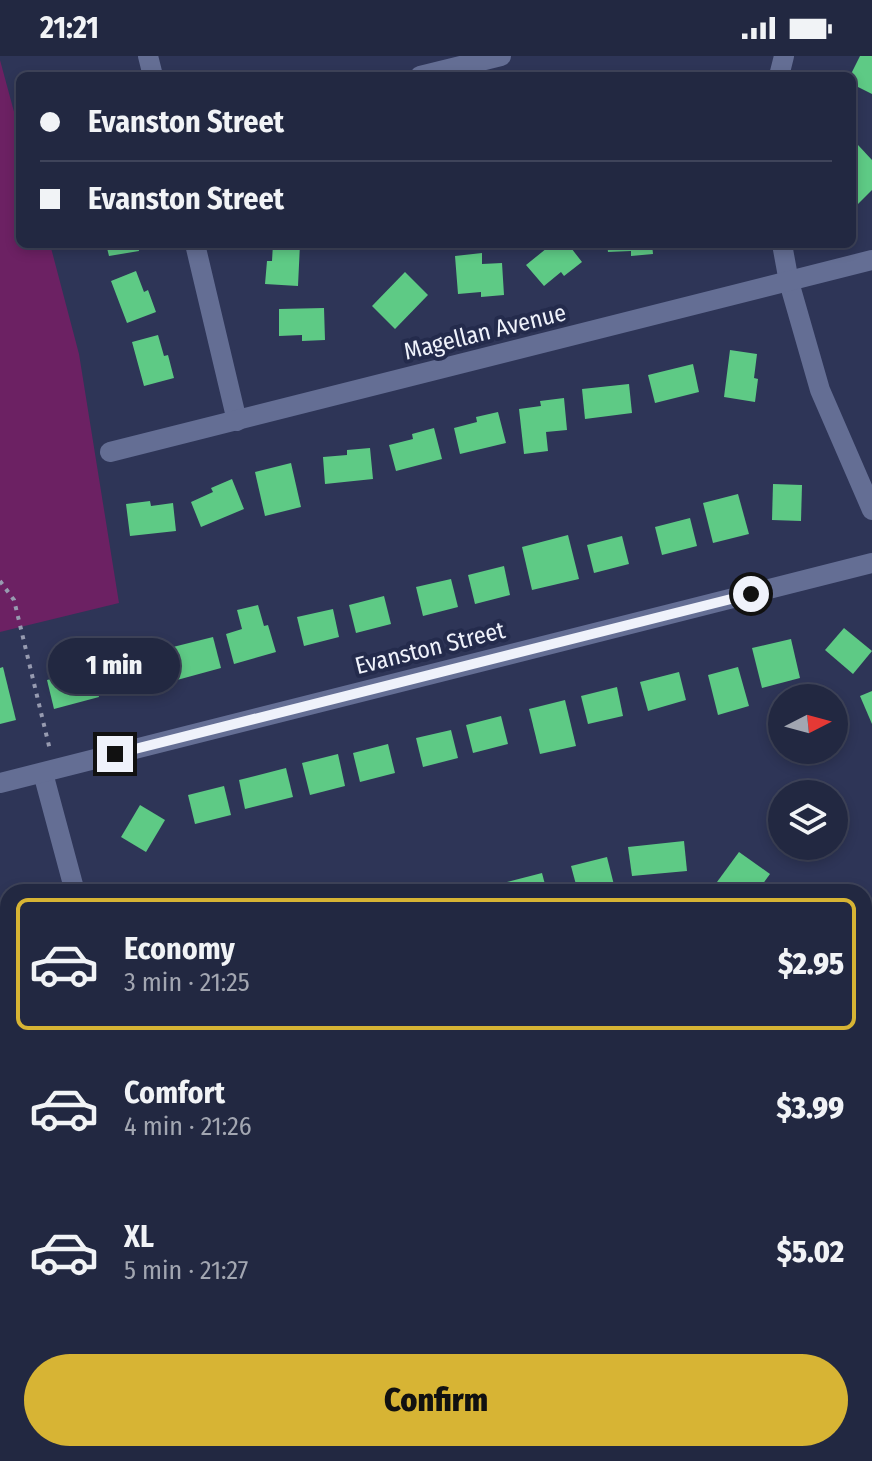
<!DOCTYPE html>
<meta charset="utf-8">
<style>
body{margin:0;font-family:"Fira Sans Condensed",sans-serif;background:#2e344c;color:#f1f3f6;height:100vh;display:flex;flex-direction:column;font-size:30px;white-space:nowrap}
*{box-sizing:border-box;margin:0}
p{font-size:26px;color:#a2a6b1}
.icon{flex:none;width:44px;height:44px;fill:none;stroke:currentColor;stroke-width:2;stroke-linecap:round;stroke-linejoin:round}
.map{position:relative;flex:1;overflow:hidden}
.drawer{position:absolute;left:0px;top:828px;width:872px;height:578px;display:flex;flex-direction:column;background:#222841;border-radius:24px 24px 0 0;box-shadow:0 4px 12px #0003,0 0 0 2px #3f445a}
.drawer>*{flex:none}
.top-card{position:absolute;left:16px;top:16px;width:840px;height:176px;border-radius:12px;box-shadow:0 4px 12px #0003,0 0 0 2px #3f445a;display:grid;align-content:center;height:176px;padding:0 24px;background:#222841}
.needle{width:52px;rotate:84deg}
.buttons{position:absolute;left:768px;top:628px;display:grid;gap:16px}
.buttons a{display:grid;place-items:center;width:80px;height:80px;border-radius:50%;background:#222841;box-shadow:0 4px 12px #0003,0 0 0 2px #3f445a;font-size:40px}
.end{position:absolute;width:36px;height:36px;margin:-18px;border:10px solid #eff2fb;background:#111;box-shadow:0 0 0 4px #111}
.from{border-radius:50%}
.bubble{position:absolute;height:56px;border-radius:28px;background:#222841;box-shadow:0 4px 12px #0003,0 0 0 2px #3f445a;font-size:26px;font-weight:800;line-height:56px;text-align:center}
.top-card b{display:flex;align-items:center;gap:28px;height:76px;font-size:30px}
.top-card b+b{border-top:2px solid #3f445a}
.top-card i{width:20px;height:20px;background:#f1f3f6}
ul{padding:14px 0 0;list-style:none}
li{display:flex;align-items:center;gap:24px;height:132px;margin:0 16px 12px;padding:0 8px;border:4px solid transparent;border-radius:12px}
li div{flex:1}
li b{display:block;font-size:30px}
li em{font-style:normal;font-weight:800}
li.on{border-color:#d7b434}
li>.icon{width:72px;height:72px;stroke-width:1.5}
.cta{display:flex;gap:16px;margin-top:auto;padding:16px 24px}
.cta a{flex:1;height:92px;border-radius:48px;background:#d7b434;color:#111;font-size:32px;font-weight:800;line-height:92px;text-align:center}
.status{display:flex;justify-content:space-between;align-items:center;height:56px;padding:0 40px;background:#222841;direction:ltr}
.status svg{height:22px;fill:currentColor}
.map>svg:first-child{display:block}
</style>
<div class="status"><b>21:21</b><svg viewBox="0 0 49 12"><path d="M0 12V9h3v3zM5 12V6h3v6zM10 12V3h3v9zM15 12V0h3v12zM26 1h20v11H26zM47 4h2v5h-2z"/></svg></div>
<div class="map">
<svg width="872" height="1405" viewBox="0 0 872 1405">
<rect width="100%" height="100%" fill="#2e3557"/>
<polygon fill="#6c2163" points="0,4 20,78 20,188 50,188 79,298 119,547 0,576"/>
<g fill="#5eca85">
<polygon points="860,0 872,0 872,38 852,28 850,20"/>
<polygon points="858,89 872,104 872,134 855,151 852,148 852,95"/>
<polygon points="106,188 138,188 139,195 109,200"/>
<polygon points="273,188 300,188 298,230 265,228 267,205 272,205"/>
<polygon points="552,188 568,188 582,206 564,220 561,216 544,230 526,209"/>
<polygon points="607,188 652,188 653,198 631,200 631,195 608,196"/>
<polygon points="482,197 482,208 502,207 504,239 481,241 481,236 458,238 455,200"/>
<polygon points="136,215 144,236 148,234 156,256 127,267 111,225"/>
<polygon points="405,216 428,239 395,273 372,250"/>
<polygon points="324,252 325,284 302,285 302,279 279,280 279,253"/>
<polygon points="158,279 164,300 168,299 174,322 144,330 132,286"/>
<polygon points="730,294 757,298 754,322 758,323 755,346 724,341"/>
<polygon points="693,308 699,336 655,347 648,319"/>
<polygon points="629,328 632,357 585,363 582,333"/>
<polygon points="564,342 567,374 546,376 548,395 524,398 519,353 541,350 540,345"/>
<polygon points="498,356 506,387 460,398 454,372 477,366 476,361"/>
<polygon points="434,372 442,403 396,415 389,389 413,383 412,378"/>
<polygon points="370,392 373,423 325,428 323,401 347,399 347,394"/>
<polygon points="291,407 301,451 265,460 255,416"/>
<polygon points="232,423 244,453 201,471 191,446 213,436 211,432"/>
<polygon points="773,428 802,429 801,465 772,464"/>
<polygon points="738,438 749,478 713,487 703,447"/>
<polygon points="150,445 151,450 173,447 176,475 130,480 126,448"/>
<polygon points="690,462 697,490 662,499 655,471"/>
<polygon points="568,479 579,523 532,534 522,491"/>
<polygon points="622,480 629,508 594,517 587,489"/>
<polygon points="504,510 510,539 475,548 468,519"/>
<polygon points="451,523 458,551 423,560 416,531"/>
<polygon points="384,540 391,568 356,577 349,549"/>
<polygon points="258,549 264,570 268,569 276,596 234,608 226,578 242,573 237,554"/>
<polygon points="333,553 339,581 304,590 297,561"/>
<polygon points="844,572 872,595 853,618 825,594"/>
<polygon points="213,581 221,612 177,624 169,592"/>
<polygon points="791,583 800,622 762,632 752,592"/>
<polygon points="143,599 149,628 114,637 107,608"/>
<polygon points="3,611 16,664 0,668 0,612"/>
<polygon points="738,611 749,650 718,659 708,619"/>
<polygon points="92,613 99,641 54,653 47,624"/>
<polygon points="679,616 686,644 648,655 640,626"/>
<polygon points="617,631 623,660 588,668 581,640"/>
<polygon points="872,635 872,668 860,640"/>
<polygon points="565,644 576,690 540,698 529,653"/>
<polygon points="501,660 508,688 473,697 466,669"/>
<polygon points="451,674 458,702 423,711 416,682"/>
<polygon points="388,688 395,717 360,726 353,697"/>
<polygon points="338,698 345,730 310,739 302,707"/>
<polygon points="286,712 293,741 245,753 239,724"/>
<polygon points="224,730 231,759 195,768 188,739"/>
<polygon points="140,749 165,764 146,796 121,781"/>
<polygon points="684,785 687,815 632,820 628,791"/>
<polygon points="739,796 770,818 757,836 731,836 717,826"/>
<polygon points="607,801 614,829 589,836 578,836 571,810"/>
<polygon points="542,817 547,836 509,836 507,826"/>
<polygon points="166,828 168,836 140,836 140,835"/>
<polygon points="864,944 872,946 872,982 864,980"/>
<polygon points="8,1243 8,1313 0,1315 0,1245"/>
<polygon points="872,1283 872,1318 864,1326 864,1291"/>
<polygon points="864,1334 867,1341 865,1344 872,1351 872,1405 807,1405 804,1399 807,1398 864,1398"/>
<polygon points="385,1398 428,1398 424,1405 397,1405"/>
<polygon points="479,1398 485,1398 487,1405 461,1405"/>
</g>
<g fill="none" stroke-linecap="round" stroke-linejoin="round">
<polyline stroke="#979bb0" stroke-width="4" stroke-dasharray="4 6" stroke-linecap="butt" points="0,525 14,544 50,694"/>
<g stroke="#646e94" stroke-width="10">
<polyline points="0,860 8,890"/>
<polyline points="0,1022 8,1024"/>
<polyline points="0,1121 8,1109"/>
<polyline points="0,1149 3,1169 8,1181"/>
<polyline points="864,1237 872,1245"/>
</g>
<g stroke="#646e94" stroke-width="20">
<polyline points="148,0 153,20"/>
<polyline points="420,20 501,0"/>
<polyline points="779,20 784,0"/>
<polyline points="195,188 237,365"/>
<polyline points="782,188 789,226 820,334 872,454"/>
<polyline points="110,396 872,204"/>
<polyline points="43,717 75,836"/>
<polyline points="0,727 872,507"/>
<polyline points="864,1075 872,1067"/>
<polyline points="864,1186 872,1178"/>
<polyline points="108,1405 110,1398"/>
<polyline points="573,1405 578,1398"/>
<polyline points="667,1405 672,1398"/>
</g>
<g stroke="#927c91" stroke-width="24">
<polyline points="0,1380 8,1379"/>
<polyline points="194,1398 225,1405"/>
</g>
</g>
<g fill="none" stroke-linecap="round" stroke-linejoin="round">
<polyline stroke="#eff2fb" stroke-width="10" points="115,698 751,538"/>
</g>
<g text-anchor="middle" stroke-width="8" stroke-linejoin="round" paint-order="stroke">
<g font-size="24" fill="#eff2fb" stroke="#242b4c">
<text transform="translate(485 276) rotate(-14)" y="8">Magellan Avenue</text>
<text transform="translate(430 592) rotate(-14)" y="8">Evanston Street</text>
</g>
</g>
</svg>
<div class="buttons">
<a><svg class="needle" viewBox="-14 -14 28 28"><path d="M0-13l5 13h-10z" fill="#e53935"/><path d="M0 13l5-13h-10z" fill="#a2a6b1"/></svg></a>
<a><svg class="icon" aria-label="layers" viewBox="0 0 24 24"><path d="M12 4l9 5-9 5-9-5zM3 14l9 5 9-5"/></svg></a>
</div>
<i class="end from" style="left:751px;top:538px"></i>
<i class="end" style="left:115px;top:698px"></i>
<div class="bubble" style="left:48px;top:582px;width:132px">1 min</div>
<div class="top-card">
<b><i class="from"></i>Evanston Street</b>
<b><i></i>Evanston Street</b>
</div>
<section class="drawer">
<ul>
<li class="on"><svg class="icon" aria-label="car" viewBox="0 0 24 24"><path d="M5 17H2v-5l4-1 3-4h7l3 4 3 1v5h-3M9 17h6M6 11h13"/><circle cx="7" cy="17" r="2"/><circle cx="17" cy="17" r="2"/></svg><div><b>Economy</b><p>3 min · 21:25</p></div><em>$2.95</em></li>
<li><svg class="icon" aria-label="car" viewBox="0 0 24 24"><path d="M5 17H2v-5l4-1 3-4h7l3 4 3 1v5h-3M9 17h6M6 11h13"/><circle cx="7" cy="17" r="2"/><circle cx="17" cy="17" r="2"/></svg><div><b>Comfort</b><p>4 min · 21:26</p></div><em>$3.99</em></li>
<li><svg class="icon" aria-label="car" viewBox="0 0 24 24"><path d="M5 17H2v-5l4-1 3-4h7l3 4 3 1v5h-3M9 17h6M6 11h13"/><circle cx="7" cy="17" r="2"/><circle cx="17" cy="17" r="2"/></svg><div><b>XL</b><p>5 min · 21:27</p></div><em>$5.02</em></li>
</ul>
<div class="cta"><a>Confirm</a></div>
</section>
</div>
